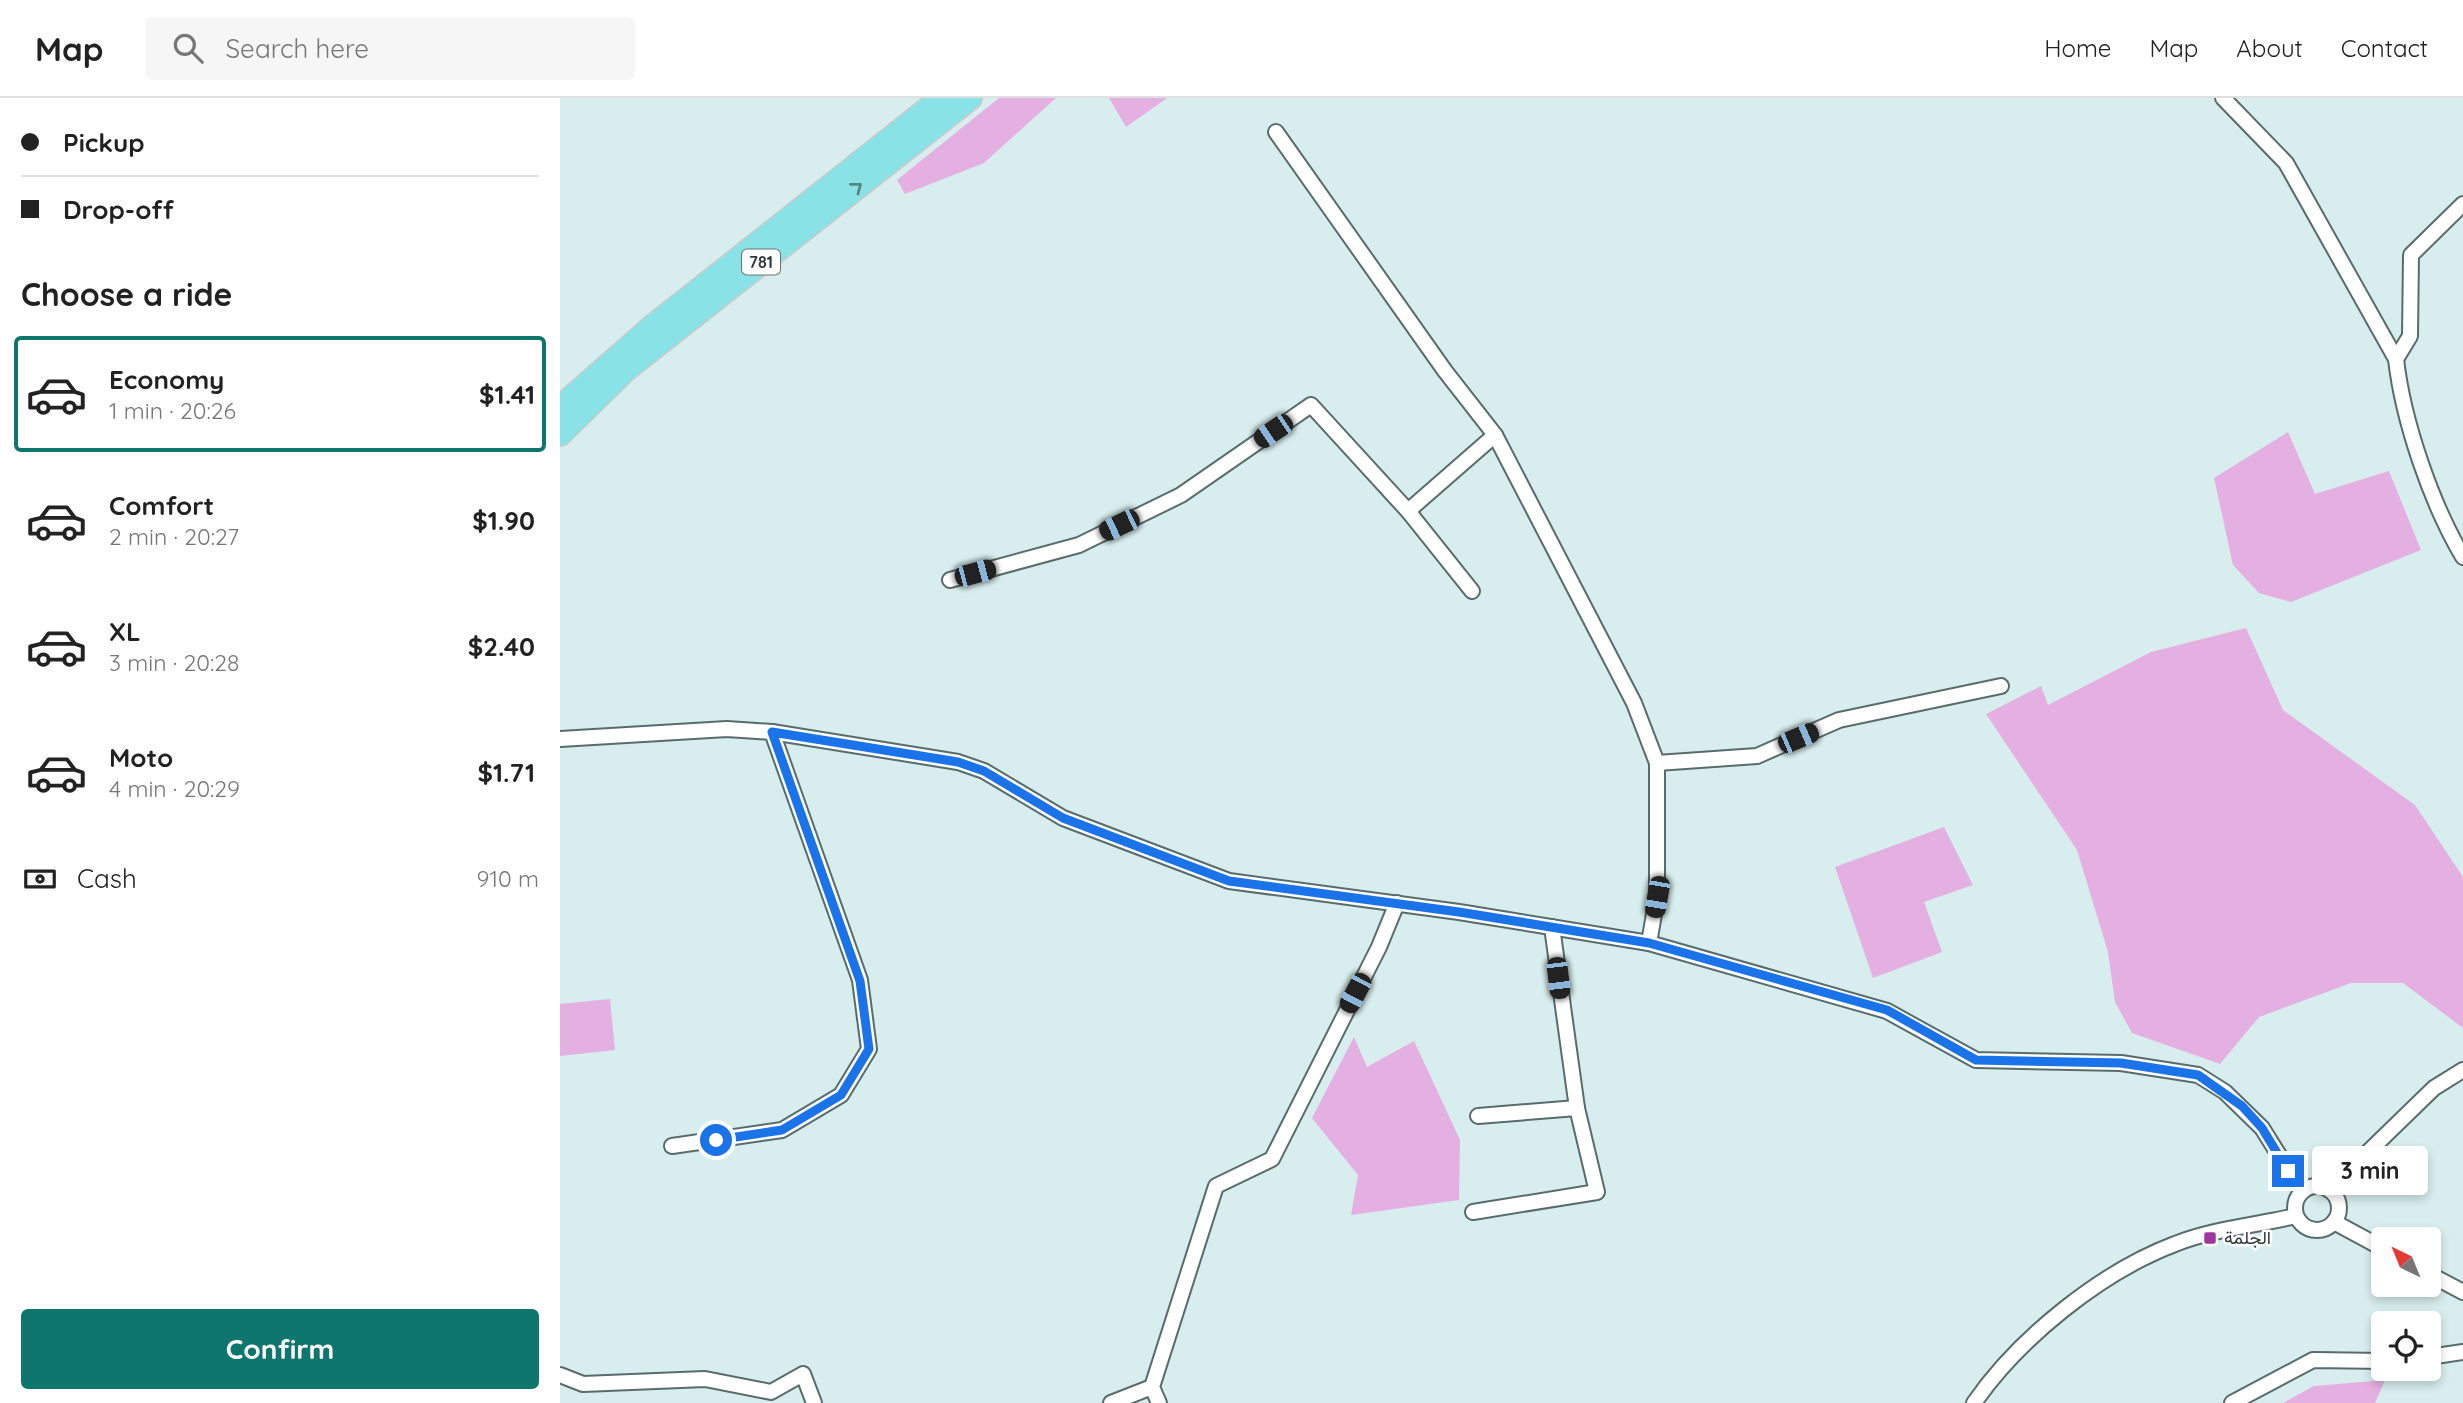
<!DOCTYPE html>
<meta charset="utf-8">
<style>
body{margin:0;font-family:Quicksand,Vazirmatn,sans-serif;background:#f6f6f6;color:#222;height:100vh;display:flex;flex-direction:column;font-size:26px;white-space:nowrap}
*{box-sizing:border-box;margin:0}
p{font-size:23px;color:#767676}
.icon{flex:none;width:38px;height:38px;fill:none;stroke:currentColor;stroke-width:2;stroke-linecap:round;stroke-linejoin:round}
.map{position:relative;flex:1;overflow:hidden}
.side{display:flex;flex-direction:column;background:#fff;width:560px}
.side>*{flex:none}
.guide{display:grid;align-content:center;height:154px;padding:0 21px;background:#fff}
.needle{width:46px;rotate:317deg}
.tools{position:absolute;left:1811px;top:1129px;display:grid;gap:14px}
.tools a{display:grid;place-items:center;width:70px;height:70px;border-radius:7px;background:#fff;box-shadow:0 4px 10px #0003;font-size:35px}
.end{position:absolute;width:32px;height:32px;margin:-16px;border:9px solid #1a73e8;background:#fff;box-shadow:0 0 0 4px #fff}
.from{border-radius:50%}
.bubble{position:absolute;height:49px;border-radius:7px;background:#fff;box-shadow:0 4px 10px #0003;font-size:23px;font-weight:700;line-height:49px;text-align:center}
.car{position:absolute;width:21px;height:42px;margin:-21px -10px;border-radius:9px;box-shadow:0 0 5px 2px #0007;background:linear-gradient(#222 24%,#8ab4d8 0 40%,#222 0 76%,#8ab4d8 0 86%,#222 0)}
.guide b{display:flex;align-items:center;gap:24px;height:66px;font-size:26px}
.guide b+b{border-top:2px solid #e0e0e0}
.guide i{width:18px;height:18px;background:#222}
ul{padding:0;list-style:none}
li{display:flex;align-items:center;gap:21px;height:116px;margin:0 14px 10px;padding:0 7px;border:4px solid transparent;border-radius:7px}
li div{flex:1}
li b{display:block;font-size:26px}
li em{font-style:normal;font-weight:700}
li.current{border-color:#0f766e}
li>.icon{width:63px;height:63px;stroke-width:1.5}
h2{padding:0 21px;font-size:32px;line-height:84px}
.pay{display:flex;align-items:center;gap:18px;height:77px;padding:0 21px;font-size:26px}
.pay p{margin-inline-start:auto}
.cta{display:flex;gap:14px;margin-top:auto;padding:14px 21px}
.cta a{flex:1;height:80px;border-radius:7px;background:#0f766e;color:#fff;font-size:28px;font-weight:700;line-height:80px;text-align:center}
header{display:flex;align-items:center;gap:42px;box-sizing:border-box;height:98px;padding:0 35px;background:#fff;border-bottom:2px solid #e0e0e0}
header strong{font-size:33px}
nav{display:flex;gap:38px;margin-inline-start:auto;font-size:24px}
.search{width:490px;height:63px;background:#f6f6f6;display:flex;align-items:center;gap:18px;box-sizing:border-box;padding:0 24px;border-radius:7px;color:#767676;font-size:26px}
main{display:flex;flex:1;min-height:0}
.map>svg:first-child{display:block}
</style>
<header>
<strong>Map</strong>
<div class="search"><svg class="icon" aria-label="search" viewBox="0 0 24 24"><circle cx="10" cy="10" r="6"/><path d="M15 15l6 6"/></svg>Search here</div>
<nav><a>Home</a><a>Map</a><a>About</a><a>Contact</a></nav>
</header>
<main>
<section class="side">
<div class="guide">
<b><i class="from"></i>Pickup</b>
<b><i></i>Drop-off</b>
</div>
<h2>Choose a ride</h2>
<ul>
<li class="current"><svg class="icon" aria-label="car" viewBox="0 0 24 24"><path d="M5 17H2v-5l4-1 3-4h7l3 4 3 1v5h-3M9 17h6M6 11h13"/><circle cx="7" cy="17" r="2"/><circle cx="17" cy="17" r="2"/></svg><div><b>Economy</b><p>1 min · 20:26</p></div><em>$1.41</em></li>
<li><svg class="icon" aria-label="car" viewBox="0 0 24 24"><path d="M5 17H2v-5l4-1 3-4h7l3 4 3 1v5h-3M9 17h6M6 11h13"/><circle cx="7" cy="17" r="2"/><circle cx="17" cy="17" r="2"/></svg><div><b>Comfort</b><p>2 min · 20:27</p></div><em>$1.90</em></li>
<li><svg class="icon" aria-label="car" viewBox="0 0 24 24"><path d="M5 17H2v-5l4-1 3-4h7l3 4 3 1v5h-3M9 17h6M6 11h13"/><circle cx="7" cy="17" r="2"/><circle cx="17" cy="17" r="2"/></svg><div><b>XL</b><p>3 min · 20:28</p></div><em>$2.40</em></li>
<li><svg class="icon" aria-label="car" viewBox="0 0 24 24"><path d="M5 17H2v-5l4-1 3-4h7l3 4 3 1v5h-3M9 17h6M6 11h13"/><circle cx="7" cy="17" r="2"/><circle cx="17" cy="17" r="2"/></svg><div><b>Moto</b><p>4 min · 20:29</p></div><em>$1.71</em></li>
</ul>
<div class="pay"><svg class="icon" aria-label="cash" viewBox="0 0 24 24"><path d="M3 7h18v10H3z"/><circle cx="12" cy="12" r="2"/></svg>Cash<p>910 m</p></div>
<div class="cta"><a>Confirm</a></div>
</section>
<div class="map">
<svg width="1903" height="1305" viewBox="0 0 1903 1305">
<rect width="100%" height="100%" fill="#d8eded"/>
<g fill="#e4b0e1">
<polygon points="439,0 496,0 424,65 345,96 337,82"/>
<polygon points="549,0 607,0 566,29"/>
<polygon points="1728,334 1755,396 1829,373 1861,452 1731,504 1699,495 1673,467 1654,380"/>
<polygon points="1686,530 1723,612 1855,707 1903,779 1903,930 1843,885 1791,885 1699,919 1660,966 1572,935 1555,904 1548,854 1517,752 1426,616 1481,588 1488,607 1591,554"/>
<polygon points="1384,729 1413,787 1364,804 1382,854 1313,880 1275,769"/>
<polygon points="50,901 55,952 0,958 0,906"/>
<polygon points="794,939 807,969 854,943 900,1042 899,1102 791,1117 798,1077 752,1020"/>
<polygon points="1825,1282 1815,1305 1723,1305 1754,1288"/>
</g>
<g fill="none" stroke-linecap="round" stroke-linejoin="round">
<g stroke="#596c6c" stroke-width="18">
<g id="minor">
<path d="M1663,0L1726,65L1836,261C1843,323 1871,405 1903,459"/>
<polyline points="716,34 885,273 935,337 1074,605 1097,665 1097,799 1089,845"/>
<polyline points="1836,261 1850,238 1851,157 1903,106"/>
<polyline points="848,413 935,337"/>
<polyline points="390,482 519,447 621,397 751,307 848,413 912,493"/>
<polyline points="0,641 167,631 212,634 398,664 424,673 503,720 669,783 899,814 1089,845 1327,913 1416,962 1561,965 1638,977 1665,994 1702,1030 1742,1094"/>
<polyline points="1097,665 1197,658 1279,622 1441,588"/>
<polyline points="918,1018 1017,1010"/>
<polyline points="112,1048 222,1032 281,997 309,951 300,882 212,634"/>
<circle cx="1757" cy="1110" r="22"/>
<polyline points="1769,1092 1874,990 1903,972"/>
<polyline points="913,1114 1037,1094 1017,1010 992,829"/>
<polyline points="1774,1124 1824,1151"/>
<polyline points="1869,1176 1903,1194"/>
<polyline points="1869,1259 1903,1254"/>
<polyline points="0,1277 23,1286 145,1281 211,1294 243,1276 254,1305"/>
<polyline points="551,1305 592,1289"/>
<polyline points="599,1305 592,1289 656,1088 712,1061 819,849 837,805"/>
<path d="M1414,1305C1459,1240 1541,1174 1615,1146C1652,1131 1697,1127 1736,1118"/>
<polyline points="1672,1305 1753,1262 1824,1263"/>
</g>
</g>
<g stroke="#c9cbcb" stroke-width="26">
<g id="primary">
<polyline points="0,310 91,230 382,0"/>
<polyline points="0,336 65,272 410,0"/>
</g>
</g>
<use href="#minor" stroke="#fff" stroke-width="14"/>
<use href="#primary" stroke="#89e2e5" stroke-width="23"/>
</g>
<defs><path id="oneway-chevron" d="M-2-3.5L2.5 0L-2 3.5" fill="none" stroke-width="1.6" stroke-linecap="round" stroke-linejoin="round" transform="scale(1.75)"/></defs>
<use stroke="#588486" href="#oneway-chevron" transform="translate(297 89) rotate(-38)"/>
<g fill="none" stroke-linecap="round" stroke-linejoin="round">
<polyline stroke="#1a73e8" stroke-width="9" points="156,1042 222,1032 281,997 309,951 300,883 212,634 398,664 424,673 503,720 669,783 899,814 1089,845 1327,912 1416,962 1561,965 1638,977 1682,1008 1702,1030 1728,1073"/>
</g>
<rect fill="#9f389d" stroke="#fff" stroke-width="2.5" x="1643" y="1133" width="14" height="14" rx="3.5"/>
<g text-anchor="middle" stroke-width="5" stroke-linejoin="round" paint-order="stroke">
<rect fill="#fff" stroke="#6d7474" stroke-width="2" x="182" y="151.5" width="38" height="25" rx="5"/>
<g font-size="16" font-weight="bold" fill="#2f3838">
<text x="201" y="170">781</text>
</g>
<g font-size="18" fill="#2f3838" stroke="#fff" text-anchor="start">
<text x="1664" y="1146">الجلمة</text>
</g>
</g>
</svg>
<div class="tools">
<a><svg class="needle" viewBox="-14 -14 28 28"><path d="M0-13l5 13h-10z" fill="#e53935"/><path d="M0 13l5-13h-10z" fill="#767676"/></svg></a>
<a><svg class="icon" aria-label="locate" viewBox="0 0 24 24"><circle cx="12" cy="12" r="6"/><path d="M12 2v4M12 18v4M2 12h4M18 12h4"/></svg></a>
</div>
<i class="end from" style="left:156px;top:1042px"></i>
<i class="end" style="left:1728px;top:1073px"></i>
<div class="bubble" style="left:1752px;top:1048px;width:116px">3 min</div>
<i class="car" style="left:713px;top:333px;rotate:236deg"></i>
<i class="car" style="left:559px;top:427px;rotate:244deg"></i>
<i class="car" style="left:415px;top:475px;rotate:75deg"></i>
<i class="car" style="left:1238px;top:640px;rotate:67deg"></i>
<i class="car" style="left:1097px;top:799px;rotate:190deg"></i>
<i class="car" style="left:998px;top:880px;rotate:173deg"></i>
<i class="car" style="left:795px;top:895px;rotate:208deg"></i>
</div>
</main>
